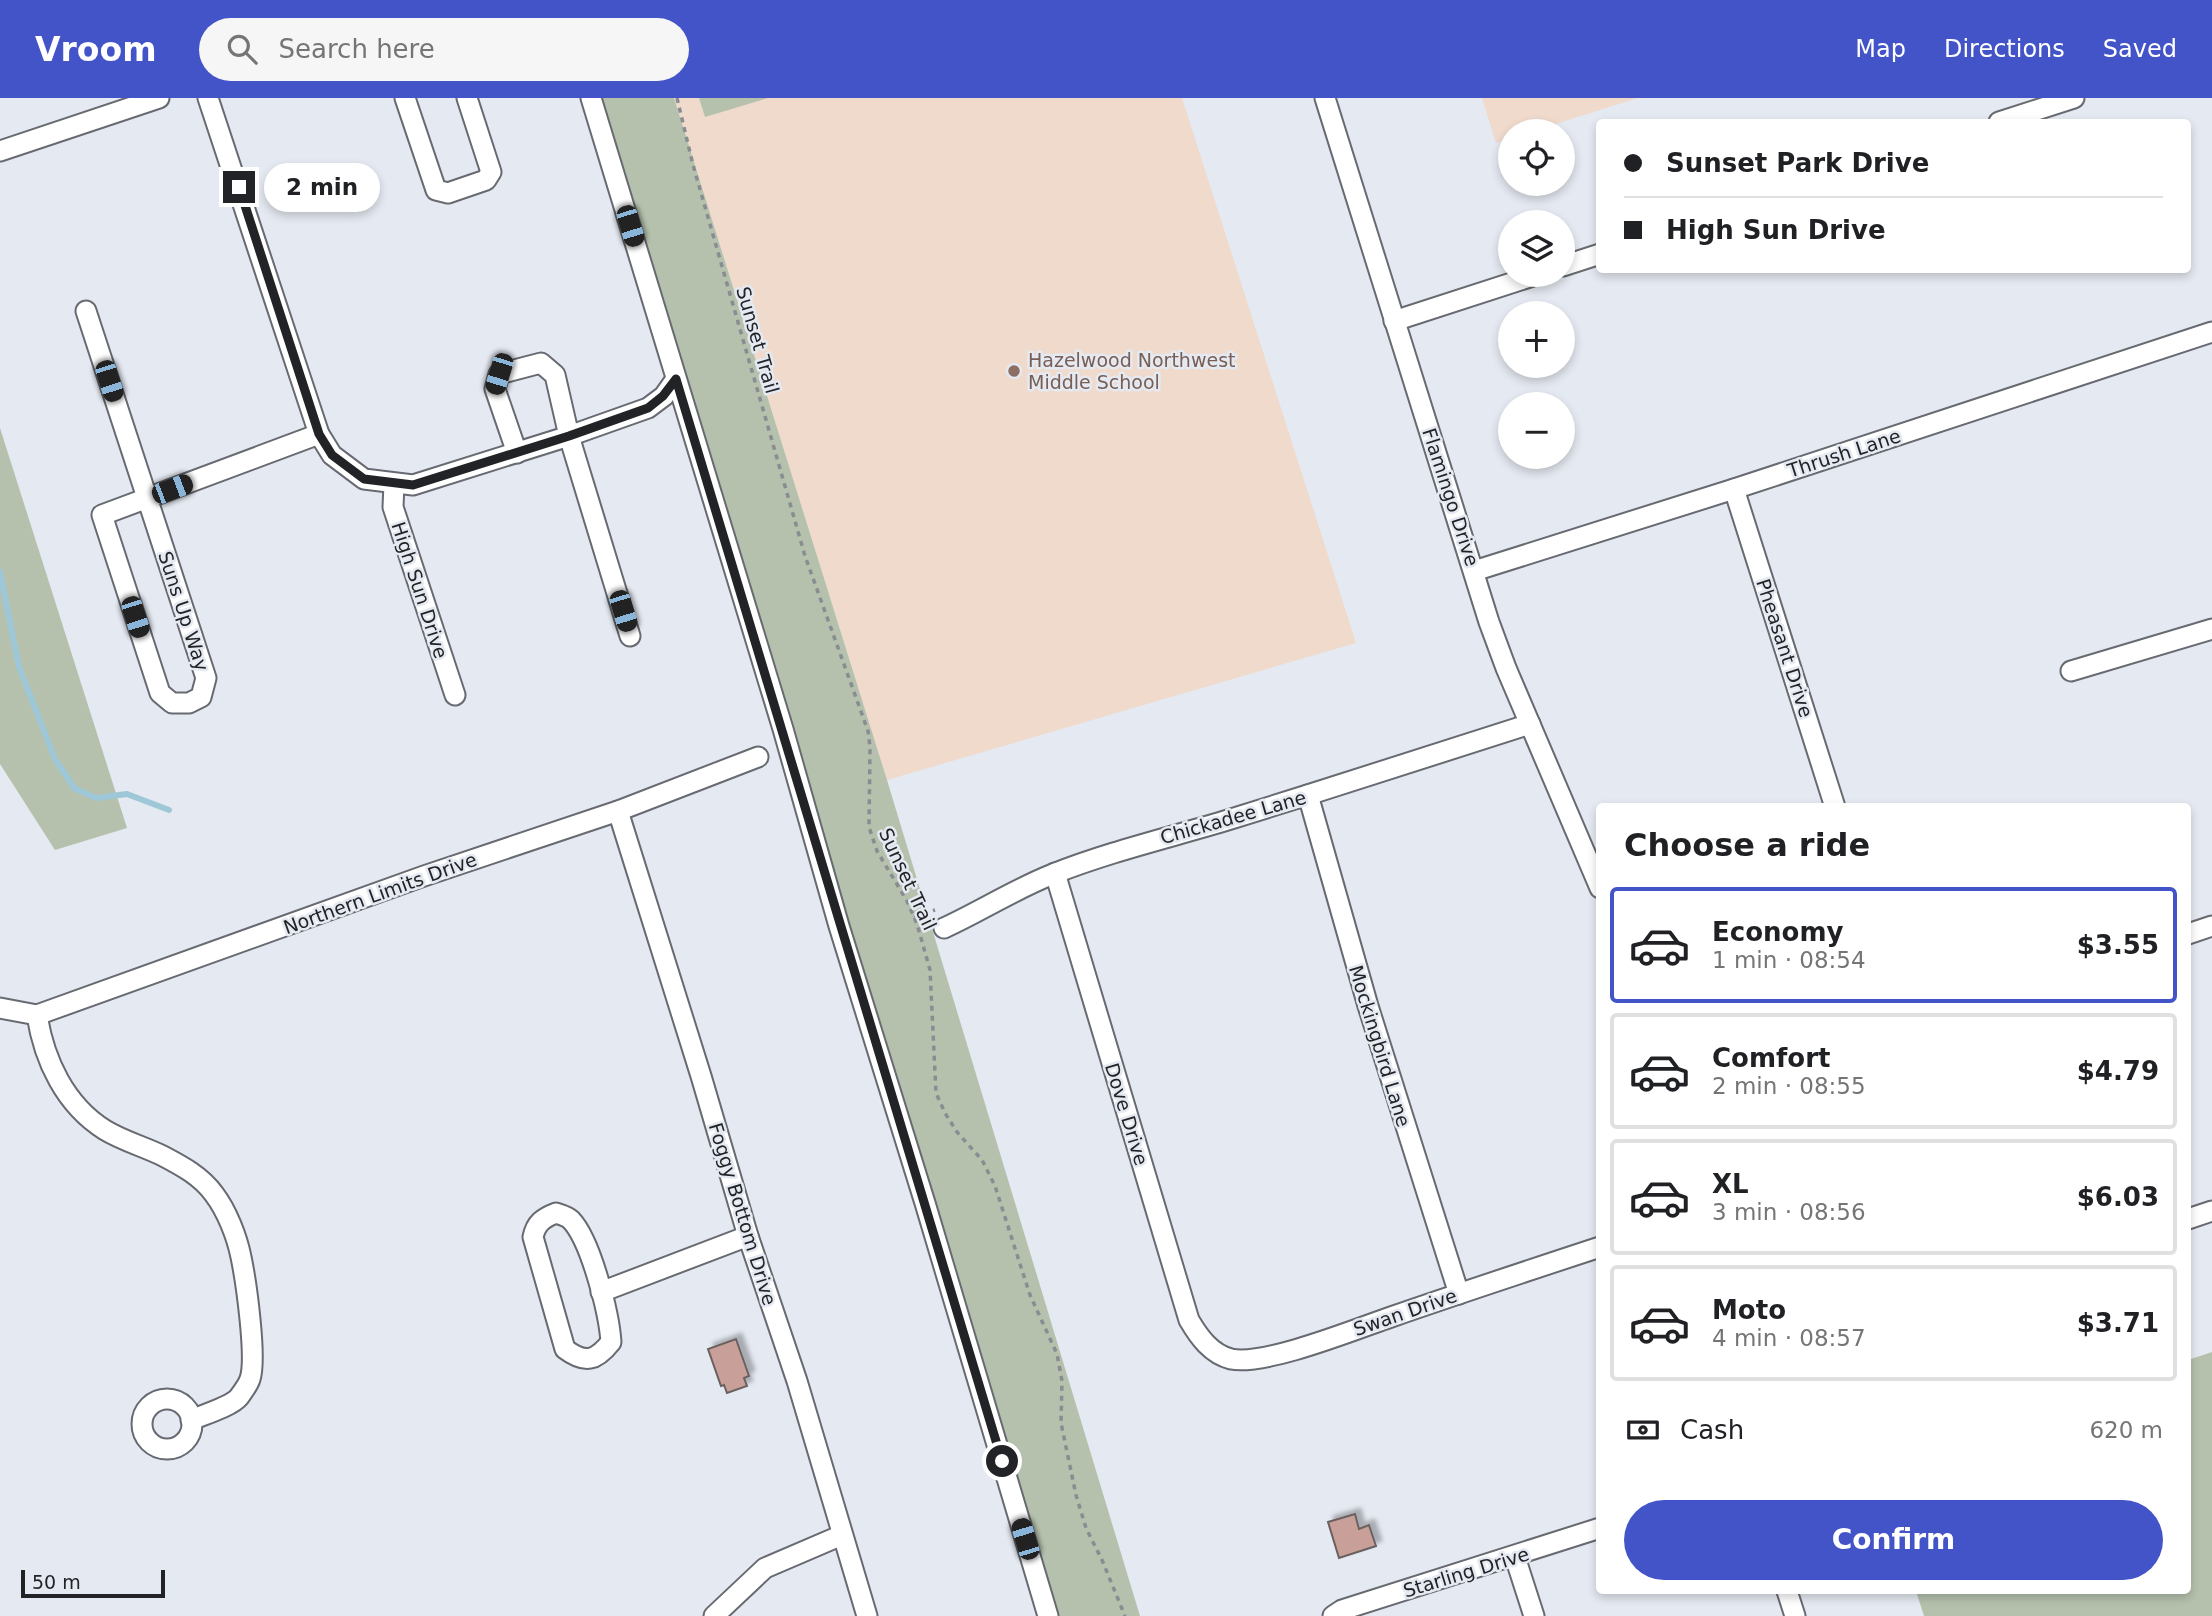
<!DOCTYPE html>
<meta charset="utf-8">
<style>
body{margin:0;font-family:"DejaVu Sans",sans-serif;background:#f6f6f6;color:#202124;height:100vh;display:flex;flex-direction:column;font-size:26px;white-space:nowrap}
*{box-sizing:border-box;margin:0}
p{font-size:23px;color:#757577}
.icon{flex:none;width:38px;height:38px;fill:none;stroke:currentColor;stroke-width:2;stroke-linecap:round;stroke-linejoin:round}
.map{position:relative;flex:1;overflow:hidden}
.details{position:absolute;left:1596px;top:705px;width:595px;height:791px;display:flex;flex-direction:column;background:#fff;border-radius:7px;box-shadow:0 4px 10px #0003}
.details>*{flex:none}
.guide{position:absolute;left:1596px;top:21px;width:595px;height:154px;border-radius:7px;box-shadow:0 4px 10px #0003;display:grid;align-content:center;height:154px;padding:0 28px;background:#fff}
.fabs{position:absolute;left:1498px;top:21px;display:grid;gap:14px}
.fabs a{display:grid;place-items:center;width:77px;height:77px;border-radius:50%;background:#fff;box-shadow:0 4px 10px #0003;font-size:35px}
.scale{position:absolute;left:21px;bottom:18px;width:144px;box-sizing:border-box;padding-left:7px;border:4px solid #222326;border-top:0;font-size:19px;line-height:24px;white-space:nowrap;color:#222326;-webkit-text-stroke:5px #e5e9f1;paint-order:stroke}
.end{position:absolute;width:32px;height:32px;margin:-16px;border:9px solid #222326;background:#fff;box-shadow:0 0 0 4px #fff}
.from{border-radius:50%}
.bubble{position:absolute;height:49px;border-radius:24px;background:#fff;box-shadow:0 4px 10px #0003;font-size:23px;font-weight:700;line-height:49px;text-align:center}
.car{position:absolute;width:21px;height:42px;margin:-21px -10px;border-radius:9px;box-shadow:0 0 5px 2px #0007;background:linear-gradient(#222 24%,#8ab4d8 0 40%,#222 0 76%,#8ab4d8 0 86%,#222 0)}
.guide b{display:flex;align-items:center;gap:24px;height:66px;font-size:26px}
.guide b+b{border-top:2px solid #e0e0e0}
.guide i{width:18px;height:18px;background:#202124}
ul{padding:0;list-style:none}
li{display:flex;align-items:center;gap:21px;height:116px;margin:0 14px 10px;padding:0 14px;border:4px solid #e0e0e0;border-radius:7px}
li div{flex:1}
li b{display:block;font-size:26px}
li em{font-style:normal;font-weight:700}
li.active{border-color:#4254c8}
li>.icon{width:63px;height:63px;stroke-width:1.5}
h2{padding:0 28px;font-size:32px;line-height:84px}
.pay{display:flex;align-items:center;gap:18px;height:77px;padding:0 28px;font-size:26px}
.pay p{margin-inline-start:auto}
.action{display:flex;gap:14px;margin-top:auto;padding:14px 28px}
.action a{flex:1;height:80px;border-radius:42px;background:#4254c8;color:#fff;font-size:28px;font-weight:700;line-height:80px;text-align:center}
header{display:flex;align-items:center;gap:42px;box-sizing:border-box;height:98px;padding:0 35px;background:#4254c8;color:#fff}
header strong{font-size:33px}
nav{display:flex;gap:38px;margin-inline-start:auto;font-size:24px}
.search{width:490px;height:63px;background:#f6f6f6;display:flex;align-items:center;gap:18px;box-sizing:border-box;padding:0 24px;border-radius:38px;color:#757577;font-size:26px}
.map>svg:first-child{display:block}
</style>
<header>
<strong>Vroom</strong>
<div class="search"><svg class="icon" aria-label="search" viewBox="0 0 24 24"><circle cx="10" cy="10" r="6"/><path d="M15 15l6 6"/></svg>Search here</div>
<nav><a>Map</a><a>Directions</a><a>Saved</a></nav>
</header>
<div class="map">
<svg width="2212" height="1518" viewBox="0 0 2212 1518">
<defs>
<filter id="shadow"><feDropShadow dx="5.5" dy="-5.5" stdDeviation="2" flood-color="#0004"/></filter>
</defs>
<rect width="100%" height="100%" fill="#e5e9f1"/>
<g fill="#efdacc">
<polygon points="674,0 1182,0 1356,545 887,682"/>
<polygon points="1482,0 1638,0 1533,33 1510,33 1510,40 1496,45"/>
</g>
<g fill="#b5c1ad">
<polygon points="601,0 674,0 887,682 1140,1518 1057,1518"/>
<polygon points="699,0 768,0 705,19"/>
<polygon points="0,330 127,730 55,752 0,666"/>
<polygon points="2212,1254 2212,1518 1924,1518 1916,1493 2188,1493 2188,1262"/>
</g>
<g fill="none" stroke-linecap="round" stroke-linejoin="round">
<polyline stroke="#9ec8d8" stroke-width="6" points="0,474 19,569 55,661 74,690 96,700 127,696 169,712"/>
</g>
<g fill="#c89f99" stroke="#6a6160" stroke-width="2" filter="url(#shadow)">
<polygon points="736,1241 749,1278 744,1280 747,1288 727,1295 724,1287 721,1288 708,1251"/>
<polygon points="1355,1416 1359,1431 1369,1427 1376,1448 1339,1460 1328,1424"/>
</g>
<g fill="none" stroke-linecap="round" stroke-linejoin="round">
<g stroke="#676a71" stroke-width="23">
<g id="street">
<polyline points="208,0 319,336 332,357 364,381 413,387 569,338 648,310 664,298 676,281"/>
<polyline points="405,0 436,92 448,95 486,82 491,74 467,0"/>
<polyline points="591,0 783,631 839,828 925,1105 1048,1518"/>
<polyline points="1325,0 1489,524 1506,570 1600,790"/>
<polyline points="1999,24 2074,0"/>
<polyline points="0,53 159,0"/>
<polyline points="1563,168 1600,156"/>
<polyline points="86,213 206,580 201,599 189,605 172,605 160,595 102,417 319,336"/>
<polyline points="1394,223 1536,177"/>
<polyline points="517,355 495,291 499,276 541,265 555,277 569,338 630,538"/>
<polyline points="394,386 393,409 455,597"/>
<polyline points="1734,391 1835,709"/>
<polyline points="1474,473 1734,391 2212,234"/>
<polyline points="2071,573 2212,531"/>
<polyline points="1308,697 1368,908 1459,1196"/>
<polyline points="618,713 701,978 748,1138 797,1283 867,1518"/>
<path d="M1055,775L1189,1222C1199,1239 1211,1256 1231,1261C1265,1268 1356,1231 1391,1219C1460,1195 1530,1172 1600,1149"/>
<path d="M944,830C981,813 1015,791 1053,776C1111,753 1172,739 1231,721C1331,690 1431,658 1530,626"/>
<polyline points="2188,836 2212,828"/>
<polyline points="0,910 37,917 424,778 618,713 758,659"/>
<path d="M37,917C44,962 65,1007 105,1032C123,1043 145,1049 163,1058C182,1068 201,1078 214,1096C227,1113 237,1139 241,1159C246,1183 257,1260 250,1281C248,1287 242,1295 239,1299C232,1308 203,1317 191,1322"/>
<path d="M556,1115C562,1117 567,1118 571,1122C591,1143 609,1215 611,1244C596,1263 585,1266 565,1251L533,1139C536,1125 543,1120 556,1115Z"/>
<polyline points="2188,1121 2212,1113"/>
<polyline points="601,1194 748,1138"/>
<circle cx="167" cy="1326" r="25"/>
<polyline points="1515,1459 1534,1518"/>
<polyline points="1787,1493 1795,1518"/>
<polyline points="714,1518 765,1470 842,1437"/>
<polyline points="1333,1518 1342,1512 1600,1430"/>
</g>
</g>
<g stroke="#898c91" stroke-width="3.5" stroke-dasharray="5 5" stroke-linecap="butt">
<polyline points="677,0 693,67 805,458 868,633 870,649 869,729 877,753 907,803 917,826 930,872 936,995 945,1015 957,1034 982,1062 995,1088 1030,1197 1057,1256 1062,1283 1061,1325 1076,1397 1086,1430 1102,1462 1125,1518"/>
<polyline points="914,819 935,812"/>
</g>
<use href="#street" stroke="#fff" stroke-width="19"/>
</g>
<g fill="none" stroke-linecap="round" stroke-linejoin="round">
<polyline stroke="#222326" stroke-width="9" points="239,89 319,336 332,357 364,381 413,387 569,338 648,310 663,298 676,281 1002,1363"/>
</g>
<circle fill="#8d6e63" stroke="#e5e9f1" stroke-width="2.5" cx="1014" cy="273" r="7"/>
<g text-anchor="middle" stroke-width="5" stroke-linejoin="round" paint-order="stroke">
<g font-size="19" fill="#222326" stroke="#e5e9f1">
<text transform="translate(758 242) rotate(74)" y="7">Sunset Trail</text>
<text transform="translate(1844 355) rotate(-18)" y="7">Thrush Lane</text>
<text transform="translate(1451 399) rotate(72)" y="7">Flamingo Drive</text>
<text transform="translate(420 492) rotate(72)" y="7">High Sun Drive</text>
<text transform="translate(184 513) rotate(72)" y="7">Suns Up Way</text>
<text transform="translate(1785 550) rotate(72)" y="7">Pheasant Drive</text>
<text transform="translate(1233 719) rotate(-16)" y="7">Chickadee Lane</text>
<text transform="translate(908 781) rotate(65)" y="7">Sunset Trail</text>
<text transform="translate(380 795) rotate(-20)" y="7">Northern Limits Drive</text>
<text transform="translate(1380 948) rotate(73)" y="7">Mockingbird Lane</text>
<text transform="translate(1127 1016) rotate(73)" y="7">Dove Drive</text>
<text transform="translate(743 1116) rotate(73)" y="7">Foggy Bottom Drive</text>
<text transform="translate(1405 1214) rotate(-19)" y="7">Swan Drive</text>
<text transform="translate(1466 1474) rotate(-17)" y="7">Starling Drive</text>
</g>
<g font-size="19" fill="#785e54" stroke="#e5e9f1" text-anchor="start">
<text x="1028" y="269">Hazelwood Northwest<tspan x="1028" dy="22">Middle School</tspan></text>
</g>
</g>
</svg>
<div class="fabs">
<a><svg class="icon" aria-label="locate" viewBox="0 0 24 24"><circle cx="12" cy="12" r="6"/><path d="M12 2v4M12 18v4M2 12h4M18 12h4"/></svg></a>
<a><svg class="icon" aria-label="layers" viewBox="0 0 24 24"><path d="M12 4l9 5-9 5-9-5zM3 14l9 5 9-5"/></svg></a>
<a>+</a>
<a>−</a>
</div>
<div class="scale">50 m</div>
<i class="end from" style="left:1002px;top:1363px"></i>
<i class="end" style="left:239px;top:89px"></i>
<div class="bubble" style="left:264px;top:65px;width:116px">2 min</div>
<i class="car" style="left:630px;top:128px;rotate:163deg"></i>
<i class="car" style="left:499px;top:276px;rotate:197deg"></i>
<i class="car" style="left:109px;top:283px;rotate:162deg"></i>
<i class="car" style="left:172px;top:391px;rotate:69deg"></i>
<i class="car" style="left:623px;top:513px;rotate:163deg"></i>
<i class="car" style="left:135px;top:519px;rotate:162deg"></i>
<i class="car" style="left:1025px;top:1441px;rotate:343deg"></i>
<div class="guide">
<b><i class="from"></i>Sunset Park Drive</b>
<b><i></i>High Sun Drive</b>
</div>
<section class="details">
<h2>Choose a ride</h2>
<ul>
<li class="active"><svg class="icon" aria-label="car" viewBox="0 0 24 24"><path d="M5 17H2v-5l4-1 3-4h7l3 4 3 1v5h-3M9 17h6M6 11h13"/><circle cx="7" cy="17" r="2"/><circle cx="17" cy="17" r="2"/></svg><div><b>Economy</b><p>1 min · 08:54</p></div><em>$3.55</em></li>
<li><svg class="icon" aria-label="car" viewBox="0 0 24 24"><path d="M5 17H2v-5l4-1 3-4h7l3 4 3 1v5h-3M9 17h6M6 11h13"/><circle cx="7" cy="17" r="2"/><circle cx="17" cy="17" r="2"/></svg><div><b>Comfort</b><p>2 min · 08:55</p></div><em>$4.79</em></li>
<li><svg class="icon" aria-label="car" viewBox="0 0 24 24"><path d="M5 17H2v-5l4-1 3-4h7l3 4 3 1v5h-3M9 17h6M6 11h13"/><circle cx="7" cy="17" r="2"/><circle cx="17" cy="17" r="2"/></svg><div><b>XL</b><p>3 min · 08:56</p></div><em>$6.03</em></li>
<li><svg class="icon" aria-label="car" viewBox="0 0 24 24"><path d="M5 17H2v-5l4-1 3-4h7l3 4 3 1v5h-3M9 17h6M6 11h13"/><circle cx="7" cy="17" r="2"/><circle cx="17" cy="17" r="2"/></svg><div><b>Moto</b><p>4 min · 08:57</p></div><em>$3.71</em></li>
</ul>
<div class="pay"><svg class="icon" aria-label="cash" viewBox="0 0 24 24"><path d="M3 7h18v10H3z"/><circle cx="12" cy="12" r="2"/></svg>Cash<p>620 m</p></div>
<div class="action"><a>Confirm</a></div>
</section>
</div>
